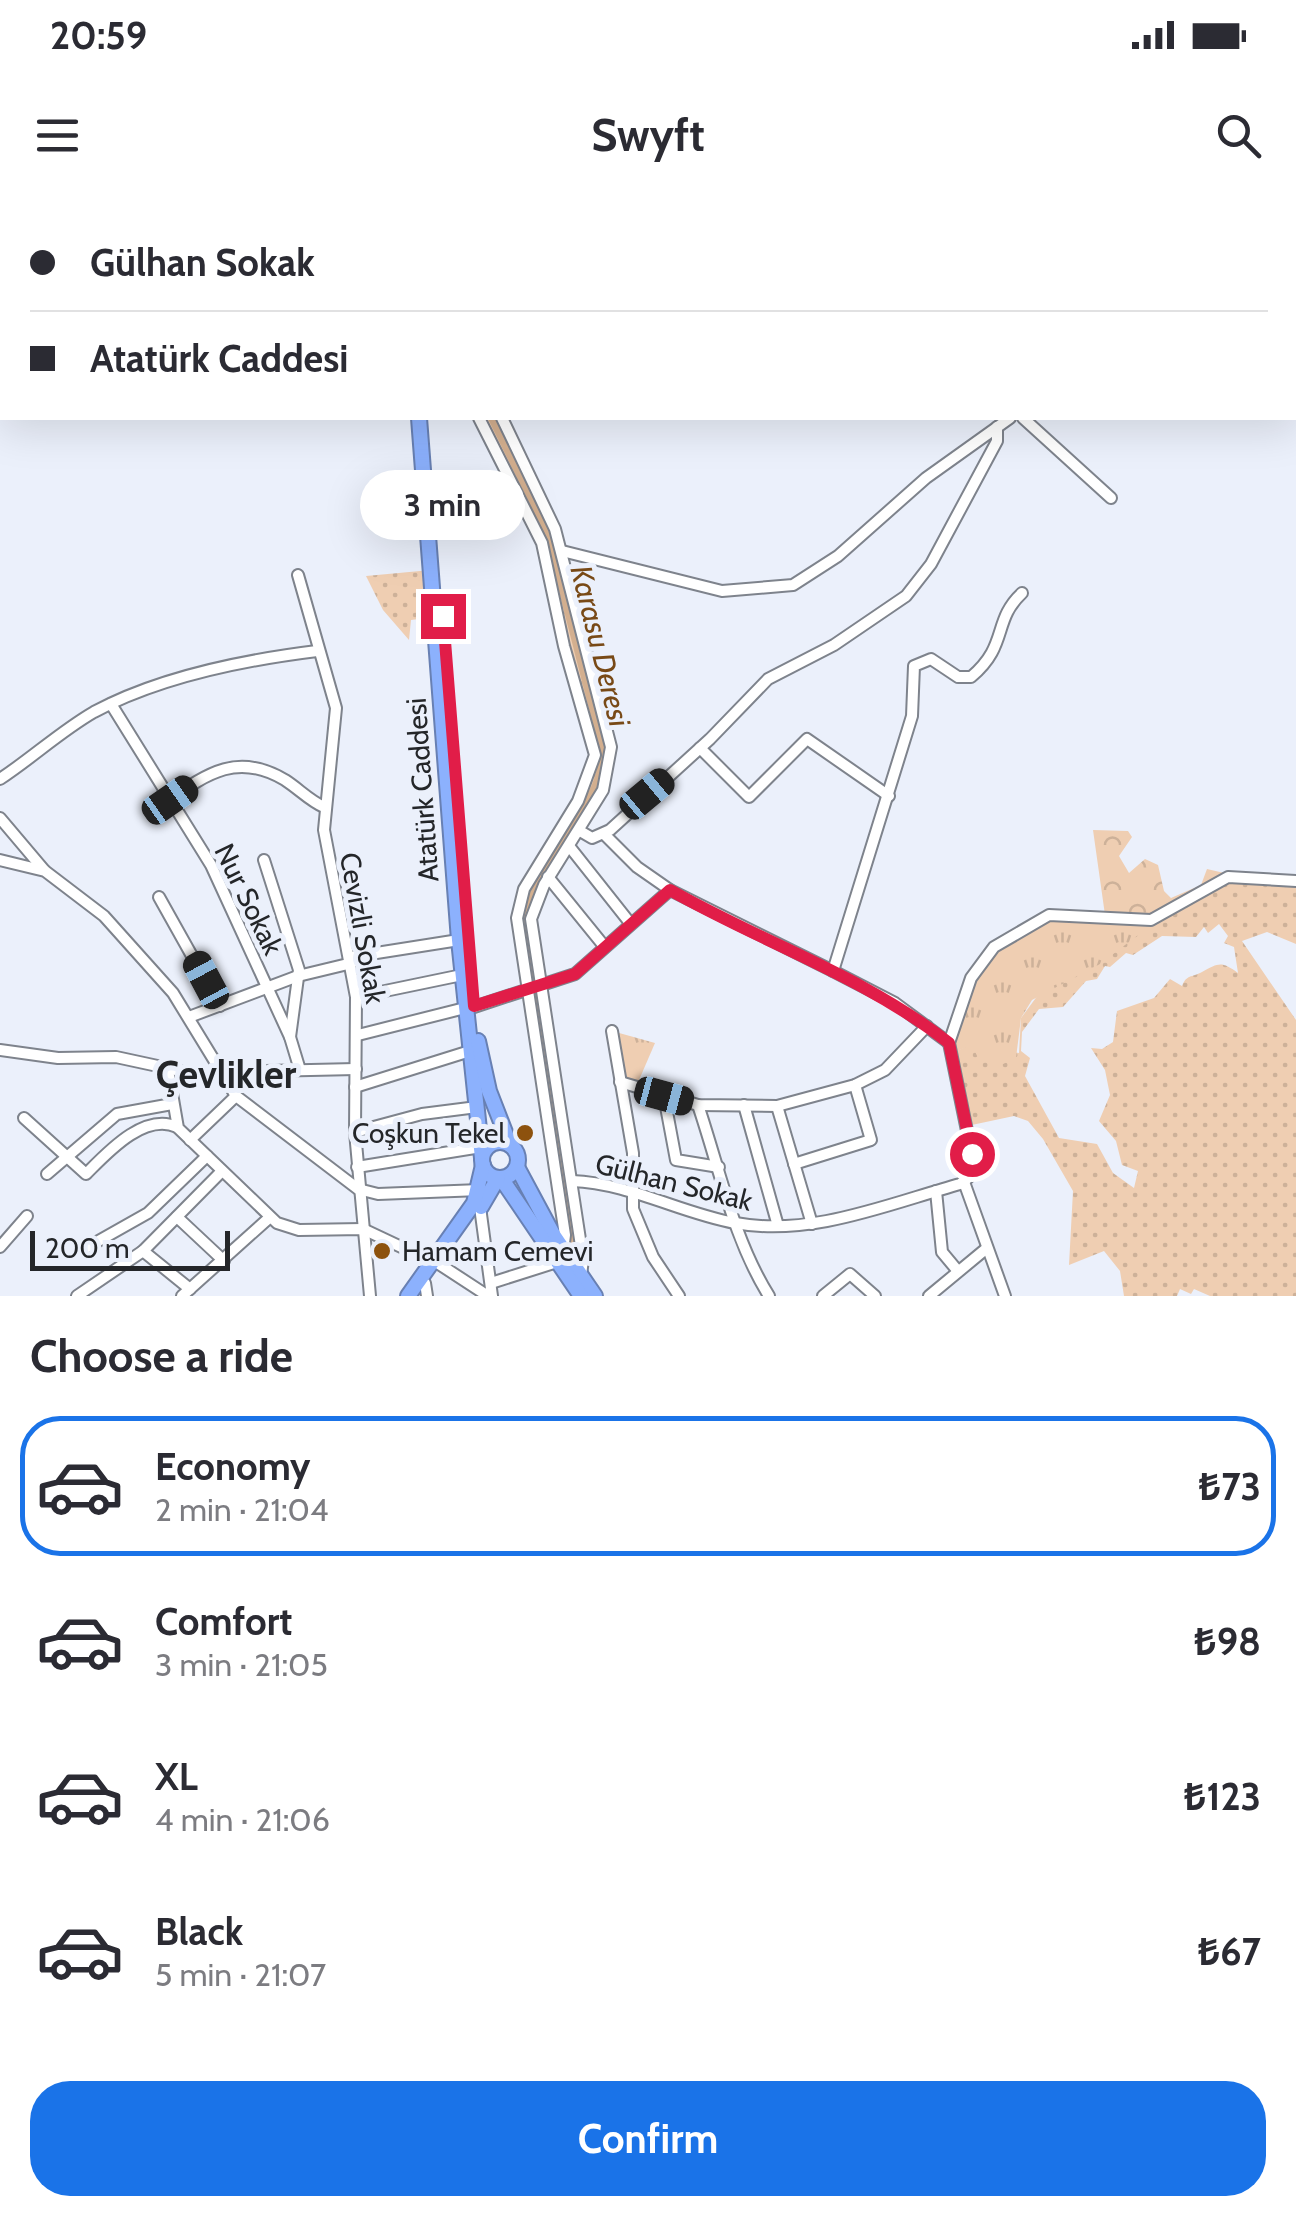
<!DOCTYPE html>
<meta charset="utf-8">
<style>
body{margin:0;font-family:Cabin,sans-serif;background:#f7f7f7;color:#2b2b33;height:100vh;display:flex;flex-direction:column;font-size:38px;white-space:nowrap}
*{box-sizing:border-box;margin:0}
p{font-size:32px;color:#7c7c81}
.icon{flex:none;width:55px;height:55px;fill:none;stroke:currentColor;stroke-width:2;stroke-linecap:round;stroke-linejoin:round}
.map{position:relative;height:1096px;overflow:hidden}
.side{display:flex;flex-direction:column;background:#fff;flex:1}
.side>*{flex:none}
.top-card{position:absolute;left:0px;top:0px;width:1298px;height:220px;box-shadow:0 10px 40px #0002;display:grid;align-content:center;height:220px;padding:0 30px;background:#fff}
.scale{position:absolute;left:30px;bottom:25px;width:200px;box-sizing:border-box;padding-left:10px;border:5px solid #242629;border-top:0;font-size:28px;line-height:35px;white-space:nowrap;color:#242629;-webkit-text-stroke:8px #ebf0fb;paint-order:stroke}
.end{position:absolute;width:45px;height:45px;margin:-22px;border:12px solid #e11d48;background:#fff;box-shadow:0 0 0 5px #fff}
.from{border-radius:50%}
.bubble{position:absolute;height:70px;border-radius:35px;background:#fff;box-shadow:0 10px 40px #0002;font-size:32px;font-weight:800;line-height:70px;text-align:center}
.car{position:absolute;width:30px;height:60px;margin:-30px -15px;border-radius:12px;box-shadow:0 0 8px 2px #0007;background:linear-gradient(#222 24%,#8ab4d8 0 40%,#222 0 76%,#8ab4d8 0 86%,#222 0)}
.top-card b{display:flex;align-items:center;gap:35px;height:95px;font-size:38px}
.top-card b+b{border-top:2px solid #e1e1e2}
.top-card i{width:25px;height:25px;background:#2b2b33}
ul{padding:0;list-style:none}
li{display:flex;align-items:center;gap:30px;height:140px;margin:0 20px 15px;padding:0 10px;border:5px solid transparent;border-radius:40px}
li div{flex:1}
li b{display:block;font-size:38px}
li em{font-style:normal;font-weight:800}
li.on{border-color:#1a73e8}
li>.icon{width:90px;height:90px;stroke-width:1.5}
h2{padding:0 30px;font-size:45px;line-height:120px}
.action{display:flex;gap:20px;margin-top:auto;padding:20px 30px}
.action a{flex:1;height:115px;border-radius:40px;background:#1a73e8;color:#fff;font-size:40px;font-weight:800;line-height:115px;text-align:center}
.status{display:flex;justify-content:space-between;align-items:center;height:70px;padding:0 50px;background:#fff;direction:ltr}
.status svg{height:28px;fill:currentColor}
header{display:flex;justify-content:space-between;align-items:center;height:130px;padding:0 30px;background:#fff;font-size:45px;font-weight:800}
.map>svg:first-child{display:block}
</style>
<div class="status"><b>20:59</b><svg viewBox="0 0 49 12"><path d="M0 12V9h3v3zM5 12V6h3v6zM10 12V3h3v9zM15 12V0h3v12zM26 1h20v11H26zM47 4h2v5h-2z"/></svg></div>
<header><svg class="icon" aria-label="menu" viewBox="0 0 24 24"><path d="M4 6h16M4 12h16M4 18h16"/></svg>Swyft<svg class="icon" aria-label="search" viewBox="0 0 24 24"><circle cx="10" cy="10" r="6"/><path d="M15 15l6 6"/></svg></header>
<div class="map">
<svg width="1296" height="1096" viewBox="0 0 1296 1096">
<defs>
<pattern id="grass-dots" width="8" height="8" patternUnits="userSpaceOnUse" patternTransform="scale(2.5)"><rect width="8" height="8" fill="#efceb2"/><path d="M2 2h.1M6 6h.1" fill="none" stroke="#cdb199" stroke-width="1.8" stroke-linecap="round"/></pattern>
<pattern id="forest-crowns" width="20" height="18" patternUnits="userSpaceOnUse" patternTransform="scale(2.5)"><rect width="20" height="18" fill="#efceb2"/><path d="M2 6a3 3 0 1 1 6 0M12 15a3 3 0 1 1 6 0" fill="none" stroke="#cdb199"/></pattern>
<pattern id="park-tufts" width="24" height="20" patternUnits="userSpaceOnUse" patternTransform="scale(2.5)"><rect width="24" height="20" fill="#efceb2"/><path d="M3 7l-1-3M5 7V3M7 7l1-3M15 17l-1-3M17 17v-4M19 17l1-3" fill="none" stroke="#cdb199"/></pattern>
</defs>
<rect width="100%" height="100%" fill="#ebf0fb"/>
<g fill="url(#grass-dots)" fill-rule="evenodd">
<polygon points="431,370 435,417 411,420 409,440 383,410 366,376"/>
<path d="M1222,679L1296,681V744L1267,732L1242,741L1296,820V1096H1210L1194,1089L1191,1094L1180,1089L1177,1096H1124L1120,1071L1104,1051L1069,1065L1073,991L1043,939L1028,921L1014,916L967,926L950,854L972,844L1019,853L1021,818L1038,795ZM1219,724L1228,736L1224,743L1234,747L1238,773C1221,761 1219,763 1202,772C1191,778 1187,774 1182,786L1170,779L1154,798L1117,811L1113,842L1102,849L1091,848L1105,870L1110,895L1099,921L1116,941L1122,965L1138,971L1134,988L1113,973L1097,944L1059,938L1025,876L1030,858L1021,851L1022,832L1039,809L1063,807L1086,781L1097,779L1105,766L1110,767L1126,753L1133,755L1162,736L1196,737L1204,727L1208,733Z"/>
</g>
<g fill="url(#forest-crowns)">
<polygon points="479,218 502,218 548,309 610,538 609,572 567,649 554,639 593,567 546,354"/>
<polygon points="1093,630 1128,631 1132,637 1119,656 1129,673 1145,659 1158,665 1164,691 1171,698 1201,685 1207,669 1237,676 1162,716 1105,715"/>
</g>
<g fill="url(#park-tufts)">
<polygon points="1049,715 1154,723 1100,764 1032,800 1021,818 1016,858 1003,864 978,858 972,845 950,854 959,808 984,758"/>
<polygon points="612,831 655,843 636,887 620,882"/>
</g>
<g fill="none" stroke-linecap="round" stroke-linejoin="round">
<g stroke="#d3af8f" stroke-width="8">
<polyline points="441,0 441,2"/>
<path d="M492,218L548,332L603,548C605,614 530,655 524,718L577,1062"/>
</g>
<g stroke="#7e838c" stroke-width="14">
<g id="minor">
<polyline points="451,0 451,2"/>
<polyline points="1278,2 1281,0"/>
<polyline points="1295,203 1296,204"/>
<polyline points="479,218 542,343 564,446 595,555 578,601 524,689 517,718 565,1035 563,1050"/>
<polyline points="502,218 555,329 611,547 603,590 544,685 531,719 583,1059 581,1076"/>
<polyline points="1023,218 1111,298"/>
<polyline points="562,351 722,391 793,385 838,356 926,278 1010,218"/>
<polyline points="298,375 336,508 324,630 356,797 355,932 370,1096"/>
<polyline points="111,504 211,665 290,837 300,870"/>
<polyline points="700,548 749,597 807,539 889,596"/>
<path d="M0,579C32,558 61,531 94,512C159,477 244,460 317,451"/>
<path d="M169,600C208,573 238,552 285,580C299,589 310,601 324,607"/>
<polyline points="0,618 44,670"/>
<polyline points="580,631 592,638 610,630 710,539 768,479 834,445 906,396 931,364 997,241 997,227"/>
<path d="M604,634L637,667L670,690L833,771L912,516L914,466L931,459L958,477H971C1009,445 992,421 1022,393"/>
<polyline points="569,646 630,723"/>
<polyline points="0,660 45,671 104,716 173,793 236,896 358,989 378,994 480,990"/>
<polyline points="264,660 299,770 290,837"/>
<polyline points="548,677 604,746"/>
<polyline points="159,697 220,806"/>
<polyline points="351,757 459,740"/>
<polyline points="833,771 895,803 949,843"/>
<polyline points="356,797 462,775"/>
<polyline points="474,807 575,774 670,690"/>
<polyline points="189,817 298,776 352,763"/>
<polyline points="612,831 633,953 633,1009 653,1057 679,1096"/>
<polyline points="358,835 465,808"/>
<polyline points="0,850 58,858 116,857 227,881"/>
<polyline points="168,870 178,928 277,1023 299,1030 363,1029 433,1062"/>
<polyline points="222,872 356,869"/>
<polyline points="620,882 698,905 777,906 855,885 885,870 927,826"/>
<polyline points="355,887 470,851"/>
<polyline points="664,896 676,960 719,967"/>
<path d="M698,905C720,970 733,1038 769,1096"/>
<polyline points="744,905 778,1026"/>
<polyline points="777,906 812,1024"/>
<path d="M24,918L86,974C107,953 144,912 177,927"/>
<polyline points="355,932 422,914 477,907"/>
<polyline points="190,940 236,896"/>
<polyline points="794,964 871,940 855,885"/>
<polyline points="357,967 481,947"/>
<polyline points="47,974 117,914 172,904"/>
<path d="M572,981C629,983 680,1013 735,1023C811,1037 888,1004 960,984L968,978L973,960L949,843L971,778L994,747L1049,715L1151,720L1228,677L1296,681"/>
<polyline points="964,982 1005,1096"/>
<polyline points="936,991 942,1052 957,1070"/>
<polyline points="480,1007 492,1096"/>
<polyline points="177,1017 224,1061"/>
<polyline points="0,1047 27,1016"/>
<polyline points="86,1048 148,1013 207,956"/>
<polyline points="143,1051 190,1089"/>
<polyline points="439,1064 488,1096"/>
<polyline points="425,1083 427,1096"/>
<polyline points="491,1083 557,1062"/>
<polyline points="77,1096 143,1051 222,971"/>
<polyline points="182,1096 269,1018"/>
<polyline points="823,1096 850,1074 875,1096"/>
<polyline points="929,1096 987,1048"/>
</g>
</g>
<g stroke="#6880b3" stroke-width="18">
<g id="highway">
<polyline points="410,0 410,2"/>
<polyline points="419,218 459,740 482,958"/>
<polyline points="478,841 489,891 510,945"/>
<circle cx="500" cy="960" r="18"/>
<polyline points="517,967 554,1036 595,1096"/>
<polyline points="501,978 581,1096"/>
<polyline points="481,1007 498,978"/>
<polyline points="408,1096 474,1003 483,965"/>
</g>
</g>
<use href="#minor" stroke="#fff" stroke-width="10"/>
<use href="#highway" stroke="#8cb1fd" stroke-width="14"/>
</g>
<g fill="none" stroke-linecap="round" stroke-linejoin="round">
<path stroke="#e11d48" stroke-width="12" d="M443,416L474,806L575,774L670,690C763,743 864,776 949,843L972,954"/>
</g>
<g fill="#8d520e" stroke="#ebf0fb" stroke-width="4">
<circle cx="525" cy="933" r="10"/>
<circle cx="382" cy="1051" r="10"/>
</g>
<g text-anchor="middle" stroke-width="10" stroke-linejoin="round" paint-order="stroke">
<g font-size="28" fill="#242629" stroke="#ebf0fb">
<text transform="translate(422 590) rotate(-94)" y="10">Atatürk Caddesi</text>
<text transform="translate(249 699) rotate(64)" y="10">Nur Sokak</text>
<text transform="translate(363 728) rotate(80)" y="10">Cevizli Sokak</text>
<text transform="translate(674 982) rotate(14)" y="10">Gülhan Sokak</text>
</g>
<g font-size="28" fill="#242629" stroke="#ebf0fb" text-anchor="end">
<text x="505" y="943">Coşkun Tekel</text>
<text x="402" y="1061" text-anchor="start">Hamam Cemevi</text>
</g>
<g font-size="30" font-style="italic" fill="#784916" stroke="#ebf0fb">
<text transform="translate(600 446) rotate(76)" y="10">Karasu Deresi</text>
</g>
<g font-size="38" font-weight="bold" fill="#242629" stroke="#ebf0fb">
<text x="226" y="888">Çevlikler</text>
</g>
</g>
</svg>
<div class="scale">200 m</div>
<i class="end from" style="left:972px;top:954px"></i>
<i class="end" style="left:443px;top:416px"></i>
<div class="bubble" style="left:360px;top:270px;width:165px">3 min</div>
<i class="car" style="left:647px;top:594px;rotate:50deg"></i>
<i class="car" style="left:170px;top:600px;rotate:55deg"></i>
<i class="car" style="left:206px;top:780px;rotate:332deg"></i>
<i class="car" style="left:664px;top:896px;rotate:105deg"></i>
<div class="top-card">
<b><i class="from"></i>Gülhan Sokak</b>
<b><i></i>Atatürk Caddesi</b>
</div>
</div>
<section class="side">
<h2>Choose a ride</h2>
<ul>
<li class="on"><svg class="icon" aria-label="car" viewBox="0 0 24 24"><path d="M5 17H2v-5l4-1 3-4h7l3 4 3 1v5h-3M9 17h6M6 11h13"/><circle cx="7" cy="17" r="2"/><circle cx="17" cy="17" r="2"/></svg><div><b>Economy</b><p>2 min · 21:04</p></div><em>₺73</em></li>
<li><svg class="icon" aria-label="car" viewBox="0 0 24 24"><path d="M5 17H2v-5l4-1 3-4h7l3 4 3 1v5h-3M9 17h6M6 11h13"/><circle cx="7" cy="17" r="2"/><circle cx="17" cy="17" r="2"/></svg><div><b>Comfort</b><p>3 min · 21:05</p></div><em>₺98</em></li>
<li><svg class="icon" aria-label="car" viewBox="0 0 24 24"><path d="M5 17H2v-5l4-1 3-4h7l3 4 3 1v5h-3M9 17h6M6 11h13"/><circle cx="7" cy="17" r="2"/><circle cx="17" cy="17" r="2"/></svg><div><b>XL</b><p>4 min · 21:06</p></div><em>₺123</em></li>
<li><svg class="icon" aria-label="car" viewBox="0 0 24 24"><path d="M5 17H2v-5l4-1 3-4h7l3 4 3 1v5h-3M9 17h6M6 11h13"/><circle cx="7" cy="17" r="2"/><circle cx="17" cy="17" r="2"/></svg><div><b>Black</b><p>5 min · 21:07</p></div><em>₺67</em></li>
</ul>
<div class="action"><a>Confirm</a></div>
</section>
